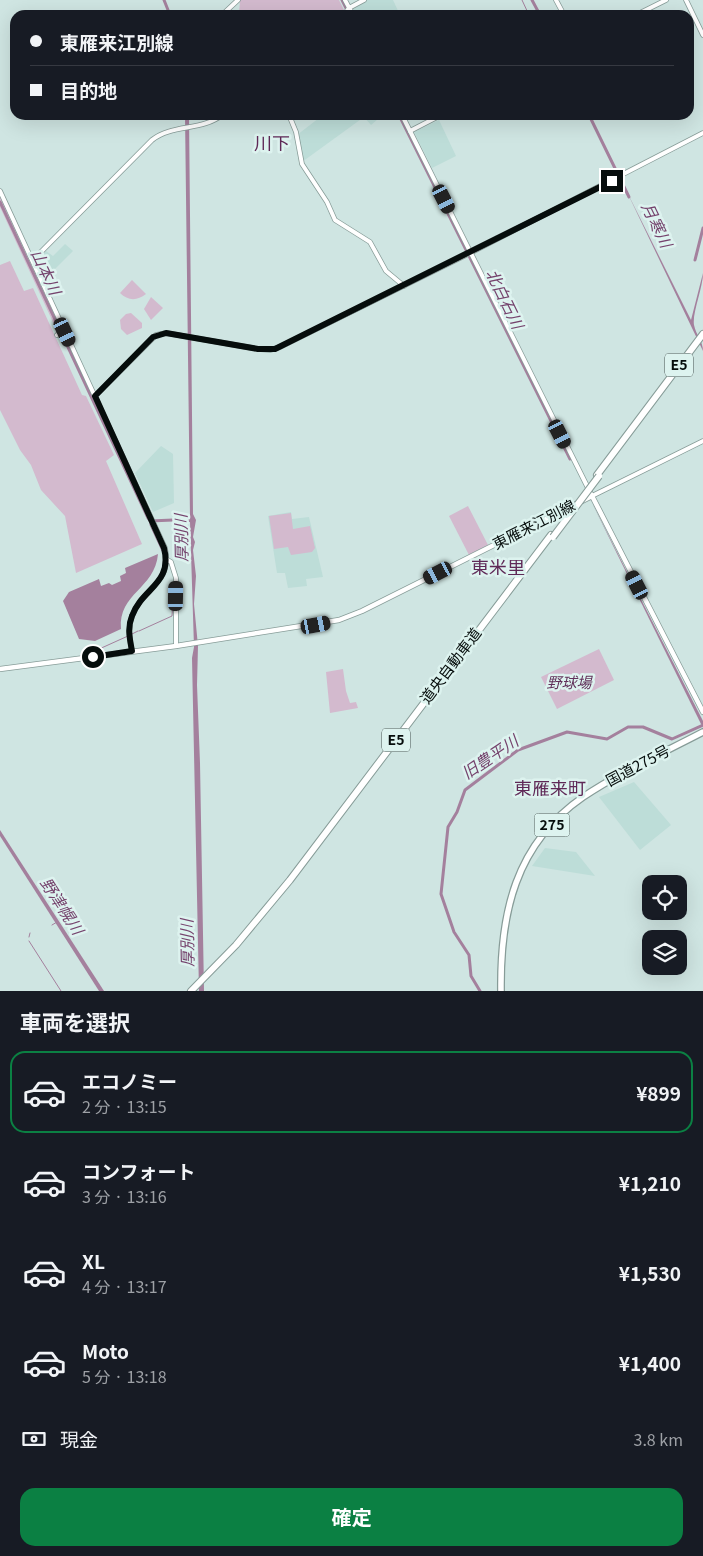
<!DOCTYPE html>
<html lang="ja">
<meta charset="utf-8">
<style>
body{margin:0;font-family:Georgia,"Noto Sans JP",serif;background:#242831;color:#f1f3f6;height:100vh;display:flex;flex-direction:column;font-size:19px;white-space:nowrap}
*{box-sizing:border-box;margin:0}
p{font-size:16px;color:#9ea1a6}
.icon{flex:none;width:28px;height:28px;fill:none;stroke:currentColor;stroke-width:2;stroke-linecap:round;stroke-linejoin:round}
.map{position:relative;height:991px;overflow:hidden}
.side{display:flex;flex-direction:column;background:#171b24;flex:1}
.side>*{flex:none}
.top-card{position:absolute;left:10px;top:10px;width:684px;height:110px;border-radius:15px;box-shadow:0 5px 20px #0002;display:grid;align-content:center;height:110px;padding:0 20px;background:#171b24}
.buttons{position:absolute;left:642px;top:875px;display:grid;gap:10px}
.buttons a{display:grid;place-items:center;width:45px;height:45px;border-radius:10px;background:#171b24;box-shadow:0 5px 20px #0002;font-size:25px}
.end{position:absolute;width:22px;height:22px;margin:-11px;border:6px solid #060d0c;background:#fff;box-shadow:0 0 0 2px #fff}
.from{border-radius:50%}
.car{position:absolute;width:15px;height:30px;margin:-15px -8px;border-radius:6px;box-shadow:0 0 4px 1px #0007;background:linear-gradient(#222 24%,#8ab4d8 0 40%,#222 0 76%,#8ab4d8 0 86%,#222 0)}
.top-card b{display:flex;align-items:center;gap:18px;height:48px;font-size:19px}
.top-card b+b{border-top:1px solid #363941}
.top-card i{width:12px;height:12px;background:#f1f3f6}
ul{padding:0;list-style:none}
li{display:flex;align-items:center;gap:15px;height:82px;margin:0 10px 8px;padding:0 10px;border:2px solid transparent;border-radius:15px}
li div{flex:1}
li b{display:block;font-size:19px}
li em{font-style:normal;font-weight:700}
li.active{border-color:#0b8043}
li>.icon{width:45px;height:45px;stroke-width:1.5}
h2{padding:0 20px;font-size:22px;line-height:60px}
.pay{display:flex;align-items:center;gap:12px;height:55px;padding:0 20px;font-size:19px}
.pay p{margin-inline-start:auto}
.primary-button{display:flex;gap:10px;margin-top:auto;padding:10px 20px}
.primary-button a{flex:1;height:58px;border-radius:15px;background:#0b8043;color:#fff;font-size:20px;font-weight:700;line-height:58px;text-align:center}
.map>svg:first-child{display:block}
</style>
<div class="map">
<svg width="703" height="991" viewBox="0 0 703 991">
<rect width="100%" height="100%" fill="#cfe5e2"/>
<g fill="#bdddd8">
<polygon points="367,0 393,0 400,15 355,15 353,8"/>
<polygon points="323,115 374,115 378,119 371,125 364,117 302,162 297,135"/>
<polygon points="439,120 456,156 432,168 414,132"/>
<polygon points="65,244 73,251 51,273 42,277 36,261 46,251 53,256"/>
<polygon points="161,446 173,454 174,503 153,512 135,473"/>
<polygon points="291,512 292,519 309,517 323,577 306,579 307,586 288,588 285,573 277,573 268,516"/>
<polygon points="634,782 671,825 640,850 599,797"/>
<polygon points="545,848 576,852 595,876 532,866"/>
</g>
<g fill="#d3bace">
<polygon points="339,0 344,10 341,15 239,15 240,0"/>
<polygon points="0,193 64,331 58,333 0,207"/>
<polygon points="10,261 24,291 33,288 82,395 86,396 114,455 106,461 142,544 76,573 65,516 41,490 31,465 20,450 0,410 0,265"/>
<path d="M132,280L146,294C137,301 128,301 120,293Z"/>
<polygon points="151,297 163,308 151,320 144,309"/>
<polygon points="131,313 142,323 142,328 127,335 121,329 120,320 126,314"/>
<polygon points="468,506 488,545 469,555 449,516"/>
<polygon points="291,513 293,529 310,526 315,548 312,552 291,555 288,547 274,549 269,516"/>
<polygon points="599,649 614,680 557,709 541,677"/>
<polygon points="343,669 346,691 350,703 356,702 358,708 330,713 326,672"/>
</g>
<g fill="#a4809d">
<polygon points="185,115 189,115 193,514 196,520 193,537 195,542 193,550 196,576 194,604 198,646 197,685 200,763 204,991 199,991 192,658 194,647 190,522 187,522 187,518 190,518"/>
<path d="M626,190L691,320L703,273C703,288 692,313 694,325C696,335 703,341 703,351Z"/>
<polygon points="591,501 703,721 703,726 701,724"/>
<path d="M158,554C155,589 118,593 121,629L95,641L79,639L63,601L69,592L99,579L101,586L109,583L112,585L121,581L120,576L126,573L125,568Z"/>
<polygon points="0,830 104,991 99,991 0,836"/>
</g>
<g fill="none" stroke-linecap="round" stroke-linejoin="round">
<g stroke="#a4809d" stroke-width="1">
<polyline points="522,0 529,15"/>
<polyline points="150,521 150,525 162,551"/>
<polyline points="172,591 173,596"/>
<polyline points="139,631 172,616 173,601"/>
<polyline points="132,634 138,631"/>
<polyline points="97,650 128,636"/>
<polyline points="52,925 57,922"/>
<polyline points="29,937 30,933"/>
<polyline points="29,941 61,991"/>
</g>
<g stroke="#a4809d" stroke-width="3">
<polyline points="164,0 170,15"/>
<polyline points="342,0 346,8"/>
<polyline points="532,0 540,15"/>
<polyline points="348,13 349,15"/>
<polyline points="399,115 570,459"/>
<polyline points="589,115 629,197"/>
<polyline points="0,202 148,518 150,521 173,520"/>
<polyline points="695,260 703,228"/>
<polyline points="480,991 471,976 469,955 454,932 441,894 448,827 457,812 465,790 518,750 567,732 607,739 628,727 643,727 672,739 703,725"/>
</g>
<g stroke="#879c98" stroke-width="5.5">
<g id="tertiary">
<polyline points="345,0 353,15"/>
<polyline points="556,0 564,15"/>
<polyline points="686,0 703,35"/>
<polyline points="222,15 238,0"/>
<polyline points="344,15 349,8 364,0"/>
<polyline points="636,15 666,0"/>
<polyline points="289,115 296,132 302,164 327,202 335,220 370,242 386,271 404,286"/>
<polyline points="402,115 592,496 703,441"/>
<polyline points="410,131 441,115"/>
<path d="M0,191L165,548C173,584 142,588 132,616C127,628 130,640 132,651"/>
<path d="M33,260L152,140C172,124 202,131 222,115"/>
<polyline points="57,335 65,331"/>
<polyline points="95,396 156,335 166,333 258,349 270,350 280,347 472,252 703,133"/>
<polyline points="166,559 171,562 176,578 176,646"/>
</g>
</g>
<g stroke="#879c98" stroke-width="6">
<polyline id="secondary" points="0,669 176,646 339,620 362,611 592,496 703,712"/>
</g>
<g stroke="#879c98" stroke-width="8">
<path id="trunk" d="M501,991C500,914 515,844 583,797C620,772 663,753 703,732"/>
</g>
<g stroke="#879c98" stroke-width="8">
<g id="motorway">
<polyline points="597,475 703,334"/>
<polyline points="191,991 236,945 290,880 551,535"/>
</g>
</g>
<use href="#tertiary" stroke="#fff" stroke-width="4"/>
<use href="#secondary" stroke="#fff" stroke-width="4.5"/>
<use href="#trunk" stroke="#fff" stroke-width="5.5"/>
<use href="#motorway" stroke="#fff" stroke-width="6"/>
<g stroke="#879c98" stroke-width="8" stroke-linecap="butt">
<polyline id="motorway-bridge" points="553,537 599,476"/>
</g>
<use href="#motorway-bridge" stroke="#fff" stroke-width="6"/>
</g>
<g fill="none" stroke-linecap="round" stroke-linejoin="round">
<path stroke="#060d0c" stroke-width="6" d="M93,657L132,651C130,640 127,628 132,616C142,588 173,584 164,548L95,396L153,337L166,333L258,349H275L612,181"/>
</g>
<g text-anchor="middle" stroke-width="5" stroke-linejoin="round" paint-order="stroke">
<g fill="#ddf3ef" stroke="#465250" stroke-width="1">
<rect x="665" y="353.5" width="28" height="23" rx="4"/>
<rect x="382" y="728.5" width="28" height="23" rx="4"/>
<rect x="534.5" y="813.5" width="35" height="23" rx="4"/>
</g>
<g font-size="14" font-weight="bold" fill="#060d0c">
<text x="679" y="370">E5</text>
<text x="396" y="745">E5</text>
<text x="552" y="830">275</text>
</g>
<g font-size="15" fill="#060d0c" stroke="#ddf3ef">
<text transform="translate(534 525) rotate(-27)" y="5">東雁来江別線</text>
<text transform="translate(451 666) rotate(-53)" y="5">道央自動車道</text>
<text transform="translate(638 766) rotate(-28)" y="5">国道275号</text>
</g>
<g font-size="15" font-style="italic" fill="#61315a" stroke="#ddf3ef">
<text x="569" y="688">野球場</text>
</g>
<g font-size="16" font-style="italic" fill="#75436d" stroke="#ddf3ef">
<text transform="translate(657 225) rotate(64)" y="6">月寒川</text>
<text transform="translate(46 272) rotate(65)" y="6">山本川</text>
<text transform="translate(505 299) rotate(64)" y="6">北白石川</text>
<text transform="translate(181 538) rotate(-91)" y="6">厚別川</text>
<text transform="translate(490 757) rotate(-34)" y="6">旧豊平川</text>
<text transform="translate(62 906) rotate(57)" y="6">野津幌川</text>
<text transform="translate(187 943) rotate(-91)" y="6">厚別川</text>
</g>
<g font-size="18" fill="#5f2957" stroke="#ddf3ef">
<text x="272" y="150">川下</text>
<text x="498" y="574">東米里</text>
<text x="550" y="795">東雁来町</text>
</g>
</g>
</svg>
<div class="buttons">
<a><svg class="icon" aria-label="locate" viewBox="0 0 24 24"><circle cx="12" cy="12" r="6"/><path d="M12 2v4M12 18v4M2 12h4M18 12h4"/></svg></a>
<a><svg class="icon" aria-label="layers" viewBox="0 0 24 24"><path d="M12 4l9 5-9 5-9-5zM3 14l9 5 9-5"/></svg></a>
</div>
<i class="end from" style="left:93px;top:657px"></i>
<i class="end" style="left:612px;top:181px"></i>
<i class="car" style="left:444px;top:199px;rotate:153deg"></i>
<i class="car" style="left:65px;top:332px;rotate:155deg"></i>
<i class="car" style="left:560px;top:434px;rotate:153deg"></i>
<i class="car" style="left:438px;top:573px;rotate:243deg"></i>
<i class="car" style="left:637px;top:585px;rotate:333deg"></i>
<i class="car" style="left:176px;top:596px;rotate:1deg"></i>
<i class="car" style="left:316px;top:625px;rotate:79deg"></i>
<div class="top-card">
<b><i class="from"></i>東雁来江別線</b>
<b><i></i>目的地</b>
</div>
</div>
<section class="side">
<h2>車両を選択</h2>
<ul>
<li class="active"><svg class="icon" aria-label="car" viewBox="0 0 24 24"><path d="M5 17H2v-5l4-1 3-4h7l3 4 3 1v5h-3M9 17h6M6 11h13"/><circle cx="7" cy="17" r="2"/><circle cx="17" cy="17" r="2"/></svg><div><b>エコノミー</b><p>2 分 · 13:15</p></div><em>¥899</em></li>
<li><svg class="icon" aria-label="car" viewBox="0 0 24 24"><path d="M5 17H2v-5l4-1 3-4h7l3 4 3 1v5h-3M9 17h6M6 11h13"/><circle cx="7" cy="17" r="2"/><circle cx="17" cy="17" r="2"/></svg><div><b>コンフォート</b><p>3 分 · 13:16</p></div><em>¥1,210</em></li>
<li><svg class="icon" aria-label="car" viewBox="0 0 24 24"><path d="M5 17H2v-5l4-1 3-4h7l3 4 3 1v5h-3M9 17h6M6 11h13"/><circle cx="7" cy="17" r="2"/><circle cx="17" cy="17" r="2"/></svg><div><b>XL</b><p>4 分 · 13:17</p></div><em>¥1,530</em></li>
<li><svg class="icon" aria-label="car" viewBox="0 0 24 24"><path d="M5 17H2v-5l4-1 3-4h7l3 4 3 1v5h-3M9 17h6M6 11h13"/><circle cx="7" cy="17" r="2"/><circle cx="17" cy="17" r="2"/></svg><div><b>Moto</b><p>5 分 · 13:18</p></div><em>¥1,400</em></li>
</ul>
<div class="pay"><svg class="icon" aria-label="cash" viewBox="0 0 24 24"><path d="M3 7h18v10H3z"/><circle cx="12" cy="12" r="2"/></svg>現金<p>3.8 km</p></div>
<div class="primary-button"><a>確定</a></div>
</section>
